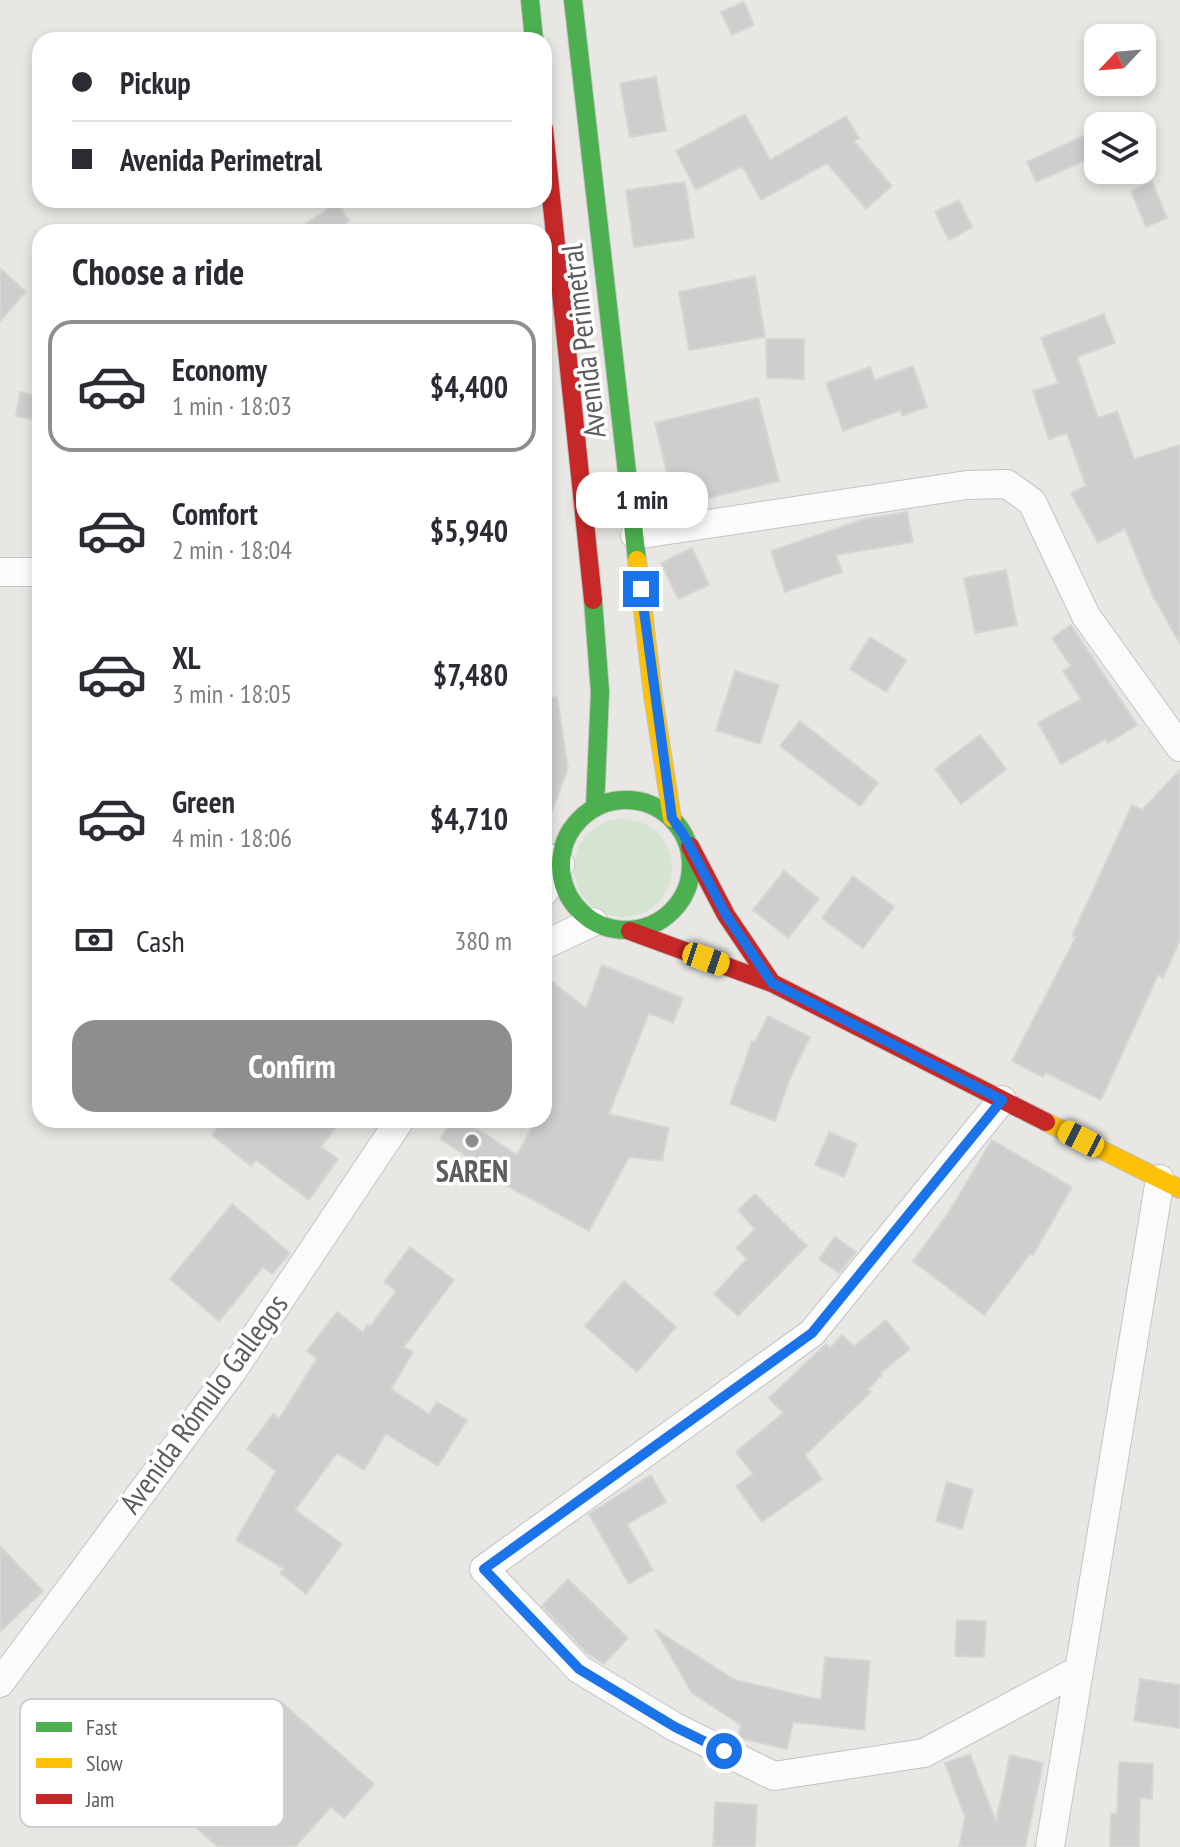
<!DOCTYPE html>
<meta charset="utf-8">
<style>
body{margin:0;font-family:"PT Sans Narrow",sans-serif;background:#f2f2f3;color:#2b2b33;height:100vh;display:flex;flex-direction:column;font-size:30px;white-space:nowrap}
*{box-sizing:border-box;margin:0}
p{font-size:26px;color:#7c7c81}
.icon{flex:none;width:44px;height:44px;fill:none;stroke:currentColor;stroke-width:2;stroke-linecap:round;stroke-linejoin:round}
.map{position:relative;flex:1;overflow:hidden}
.details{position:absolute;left:32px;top:224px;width:520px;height:904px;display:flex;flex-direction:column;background:#fff;border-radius:24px;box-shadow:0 4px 12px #0003}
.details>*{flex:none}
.banner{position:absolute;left:32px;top:32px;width:520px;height:176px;border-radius:24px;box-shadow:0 4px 12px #0003;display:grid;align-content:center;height:176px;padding:0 40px;background:#fff}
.needle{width:52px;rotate:244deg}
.buttons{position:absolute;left:1084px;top:24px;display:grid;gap:16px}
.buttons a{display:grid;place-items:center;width:72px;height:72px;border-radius:16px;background:#fff;box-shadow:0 4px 12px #0003;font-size:40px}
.end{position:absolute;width:36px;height:36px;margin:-18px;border:10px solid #1a73e8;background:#fff;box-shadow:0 0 0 4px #fff}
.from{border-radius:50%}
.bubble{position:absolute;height:56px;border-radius:24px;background:#fff;box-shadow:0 4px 12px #0003;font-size:26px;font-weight:600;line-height:56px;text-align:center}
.car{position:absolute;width:24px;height:48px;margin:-24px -12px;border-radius:10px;box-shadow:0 0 6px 2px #0007;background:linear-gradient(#f5c518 24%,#345 0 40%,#f5c518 0 76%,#345 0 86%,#f5c518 0)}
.banner b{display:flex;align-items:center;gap:28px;height:76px;font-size:30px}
.banner b+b{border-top:2px solid #e1e1e2}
.banner i{width:20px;height:20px;background:#2b2b33}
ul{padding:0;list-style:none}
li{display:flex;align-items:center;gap:24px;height:132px;margin:0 16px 12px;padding:0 24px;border:4px solid transparent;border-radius:24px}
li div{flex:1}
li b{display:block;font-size:30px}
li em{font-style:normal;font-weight:600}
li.current{border-color:#8c8e8f}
li>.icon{width:72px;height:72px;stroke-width:1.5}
h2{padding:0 40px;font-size:36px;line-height:96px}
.pay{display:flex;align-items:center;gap:20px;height:88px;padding:0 40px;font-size:30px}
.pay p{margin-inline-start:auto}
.action{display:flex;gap:16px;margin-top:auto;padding:16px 40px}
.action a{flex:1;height:92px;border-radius:24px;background:#8c8e8f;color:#fff;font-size:32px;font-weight:600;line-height:92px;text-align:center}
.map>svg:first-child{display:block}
</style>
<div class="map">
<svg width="1180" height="1847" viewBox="0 0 1180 1847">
<rect width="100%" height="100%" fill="#e9e7e4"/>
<circle fill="#d5e4d0" cx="623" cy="868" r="49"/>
<g fill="#d0cecd" stroke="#d8d6d4" stroke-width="2">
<polygon points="744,2 754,25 732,35 721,12"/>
<polygon points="656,77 666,131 630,137 620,83"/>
<polygon points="745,114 770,160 846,116 859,138 854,141 892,186 866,209 827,163 761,200 742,166 696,190 676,151"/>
<polygon points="1088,134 1098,155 1036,182 1027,162"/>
<polygon points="685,182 694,238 634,247 626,190"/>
<polygon points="1152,182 1167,218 1146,227 1131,191"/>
<polygon points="959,200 972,227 949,240 935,212"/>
<polygon points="337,203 349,221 333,232 293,232"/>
<polygon points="0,268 26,292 0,321"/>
<polygon points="755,276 765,337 689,350 679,292"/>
<polygon points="1104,314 1115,343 1077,357 1098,418 1117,411 1134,459 1180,445 1180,644 1153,596 1125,529 1098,543 1071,493 1086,486 1067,433 1049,439 1033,391 1058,383 1041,338"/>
<polygon points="766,339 804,339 804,379 767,378"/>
<polygon points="913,366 927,407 902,416 901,410 843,431 826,383 870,367 875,380"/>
<polygon points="20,392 40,396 40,421 16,416"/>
<polygon points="758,398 779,481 675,506 655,423"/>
<polygon points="907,512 913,542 836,555 842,572 785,592 771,551 864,519"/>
<polygon points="692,548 709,585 678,599 661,563"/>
<polygon points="1006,570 1017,625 975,633 964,578"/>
<polygon points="1071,625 1137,725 1108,743 1106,739 1061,764 1038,723 1081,699 1063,671 1071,666 1052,638"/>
<polygon points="870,637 906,660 886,692 850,669"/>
<polygon points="735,671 779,685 760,744 716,730"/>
<polygon points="557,697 568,768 546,827 544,699"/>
<polygon points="800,721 878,783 860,806 780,746"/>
<polygon points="980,735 1006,769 961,804 935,769"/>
<polygon points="1180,770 1180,940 1163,978 1158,975 1101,1100 1046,1073 1043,1077 1012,1061 1076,937 1072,936 1132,805 1142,810"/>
<polygon points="784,871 819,899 788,938 753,910"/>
<polygon points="853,876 894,907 863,948 822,918"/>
<polygon points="602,965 683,998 673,1023 649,1013 609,1114 669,1128 662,1161 629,1157 589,1231 502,1183 504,1180 440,1139 452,1120 463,1120 517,1155 536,1120 544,1120 544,975 586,1008"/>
<polygon points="768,1016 810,1037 790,1078 775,1121 730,1104 752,1041 755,1042"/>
<polygon points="223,1120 341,1120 321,1147 338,1159 309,1200 256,1160 251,1166 212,1135"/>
<polygon points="829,1132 857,1144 844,1177 815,1165"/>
<polygon points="992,1140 1072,1187 1033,1255 1030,1254 984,1315 913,1261 947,1215"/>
<polygon points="755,1194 807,1246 738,1316 714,1294 747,1259 736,1248 755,1229 738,1210"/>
<polygon points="232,1204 290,1253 272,1274 263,1267 219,1321 170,1279"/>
<polygon points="835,1237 856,1252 839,1273 819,1259"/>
<polygon points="410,1247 454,1280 404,1347 413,1352 391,1389 429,1414 437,1402 467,1420 438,1466 386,1434 364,1470 337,1453 295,1510 342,1544 306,1594 280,1573 284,1569 236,1540 276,1471 247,1449 273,1414 279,1419 317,1358 307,1351 337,1312 363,1332 367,1325 370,1327 396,1291 384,1282"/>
<polygon points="624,1281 676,1327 637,1372 585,1326"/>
<polygon points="886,1320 910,1349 880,1373 882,1375 868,1389 871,1392 805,1455 822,1479 762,1522 736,1486 753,1474 736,1452 783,1413 769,1398 826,1344 830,1348 842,1335 854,1346"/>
<polygon points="651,1475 666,1502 627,1524 653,1570 629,1584 589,1514"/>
<polygon points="947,1482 973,1490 962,1529 936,1521"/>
<polygon points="0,1546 43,1591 0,1632"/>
<polygon points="568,1579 628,1638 604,1664 587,1653 542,1606"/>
<polygon points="957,1620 986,1621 984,1657 955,1656"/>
<polygon points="655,1629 735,1680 821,1700 825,1657 870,1661 864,1730 793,1722 787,1749 738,1738 741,1725 692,1693"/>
<polygon points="1140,1679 1180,1685 1180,1728 1134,1721"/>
<polygon points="280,1701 374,1784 344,1818 331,1807 295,1847 218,1847 168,1803 191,1776 204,1787"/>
<polygon points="970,1754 996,1822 1010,1755 1043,1763 1025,1847 959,1847 965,1817 945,1763"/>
<polygon points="1119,1762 1153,1764 1152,1799 1140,1798 1139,1847 1110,1847 1111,1813 1117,1814"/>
<polygon points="715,1802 757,1805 755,1847 713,1847"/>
</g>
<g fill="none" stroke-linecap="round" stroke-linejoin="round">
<g stroke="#c3c4c4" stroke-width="30">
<g id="street">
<polyline points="635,535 967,485 1007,484 1032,502 1086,616 1180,747"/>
<polyline points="0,572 40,572"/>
<polyline points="544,856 560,864 544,892"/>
<polyline points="544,945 593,922"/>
<polyline points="1002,1100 812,1333 484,1569 579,1669 675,1727 774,1776 924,1753 1077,1671"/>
<polyline points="0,1683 233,1370 400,1120"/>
<polyline points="1050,1847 1160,1179"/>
</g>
</g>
<g stroke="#c3c4c3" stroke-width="20">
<g id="fast">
<polyline points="530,0 534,40"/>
<polyline points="573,0 637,560"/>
<polyline points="593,600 600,692 595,807"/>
<circle cx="626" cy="865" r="65"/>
</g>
</g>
<g stroke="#c3c4c3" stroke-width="20">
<g id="slow">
<polyline points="637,560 653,696 672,818"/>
<polyline points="1046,1122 1180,1189"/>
</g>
</g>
<g stroke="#c3c4c3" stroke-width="20">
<g id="jam">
<polyline points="544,129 593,600"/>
<polyline points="690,846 726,915 772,983"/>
<polyline points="630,931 772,983 1046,1122"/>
</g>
</g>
<use href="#street" stroke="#fcfbfb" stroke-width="28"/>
<use href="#fast" stroke="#4caf50" stroke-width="18"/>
<use href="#slow" stroke="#ffc107" stroke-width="18"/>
<use href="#jam" stroke="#c62828" stroke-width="18"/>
</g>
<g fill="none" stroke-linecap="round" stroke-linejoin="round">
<polyline stroke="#1a73e8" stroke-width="10" points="641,589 672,818 685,837 726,915 772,983 1002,1100 812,1333 484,1569 579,1669 675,1727 724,1751"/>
</g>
<circle fill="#8c8e8f" stroke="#fff" stroke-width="3" cx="472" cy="1141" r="8"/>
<g text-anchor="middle" stroke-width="7" stroke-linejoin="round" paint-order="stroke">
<g font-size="30" fill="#5a5e61" stroke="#fff">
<text transform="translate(584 341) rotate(-97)" y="10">Avenida Perimetral</text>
<text transform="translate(204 1404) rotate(-54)" y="10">Avenida Rómulo Gallegos</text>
</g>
<g font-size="30" font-weight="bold" fill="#5a5e61" stroke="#fff">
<text x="472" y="1182">SAREN</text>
</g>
</g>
<rect x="20" y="1699" width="264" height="128" rx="12" fill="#fff" stroke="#cecfd0" stroke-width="2"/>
<rect x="36" y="1722" width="36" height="10" fill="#4caf50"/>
<rect x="36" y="1758" width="36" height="10" fill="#ffc107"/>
<rect x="36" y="1794" width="36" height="10" fill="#c62828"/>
<g font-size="22" fill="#5a5e61">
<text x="86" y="1735">Fast</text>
<text x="86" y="1771">Slow</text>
<text x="86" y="1807">Jam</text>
</g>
</svg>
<div class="buttons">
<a><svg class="needle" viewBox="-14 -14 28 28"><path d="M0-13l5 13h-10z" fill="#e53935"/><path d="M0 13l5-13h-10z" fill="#7c7c81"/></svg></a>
<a><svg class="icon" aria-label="layers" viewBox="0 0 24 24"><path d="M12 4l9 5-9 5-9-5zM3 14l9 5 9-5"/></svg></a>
</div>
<i class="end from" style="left:724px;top:1751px"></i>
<i class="end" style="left:641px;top:589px"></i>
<div class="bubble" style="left:576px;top:472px;width:132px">1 min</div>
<i class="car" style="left:706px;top:959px;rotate:109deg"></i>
<i class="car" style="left:1081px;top:1139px;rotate:297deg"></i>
<div class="banner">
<b><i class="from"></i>Pickup</b>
<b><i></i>Avenida Perimetral</b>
</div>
<section class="details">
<h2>Choose a ride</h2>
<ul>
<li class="current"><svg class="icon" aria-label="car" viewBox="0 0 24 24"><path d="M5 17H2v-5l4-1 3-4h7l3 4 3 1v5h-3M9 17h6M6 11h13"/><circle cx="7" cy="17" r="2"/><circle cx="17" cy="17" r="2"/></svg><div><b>Economy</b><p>1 min · 18:03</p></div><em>$4,400</em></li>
<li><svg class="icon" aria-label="car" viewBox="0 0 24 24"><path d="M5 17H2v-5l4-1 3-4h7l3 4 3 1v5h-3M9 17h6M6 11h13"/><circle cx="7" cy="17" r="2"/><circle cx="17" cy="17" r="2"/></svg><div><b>Comfort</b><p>2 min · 18:04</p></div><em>$5,940</em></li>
<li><svg class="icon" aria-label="car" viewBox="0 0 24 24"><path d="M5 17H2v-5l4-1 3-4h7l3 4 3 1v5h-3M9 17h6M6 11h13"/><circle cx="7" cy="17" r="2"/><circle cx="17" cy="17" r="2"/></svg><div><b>XL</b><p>3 min · 18:05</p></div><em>$7,480</em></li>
<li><svg class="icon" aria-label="car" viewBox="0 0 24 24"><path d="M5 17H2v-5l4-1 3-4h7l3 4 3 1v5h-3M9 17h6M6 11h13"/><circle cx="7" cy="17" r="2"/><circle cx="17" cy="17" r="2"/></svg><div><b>Green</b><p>4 min · 18:06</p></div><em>$4,710</em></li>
</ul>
<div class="pay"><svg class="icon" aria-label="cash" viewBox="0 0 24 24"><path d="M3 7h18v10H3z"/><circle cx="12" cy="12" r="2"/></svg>Cash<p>380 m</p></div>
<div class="action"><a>Confirm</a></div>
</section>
</div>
